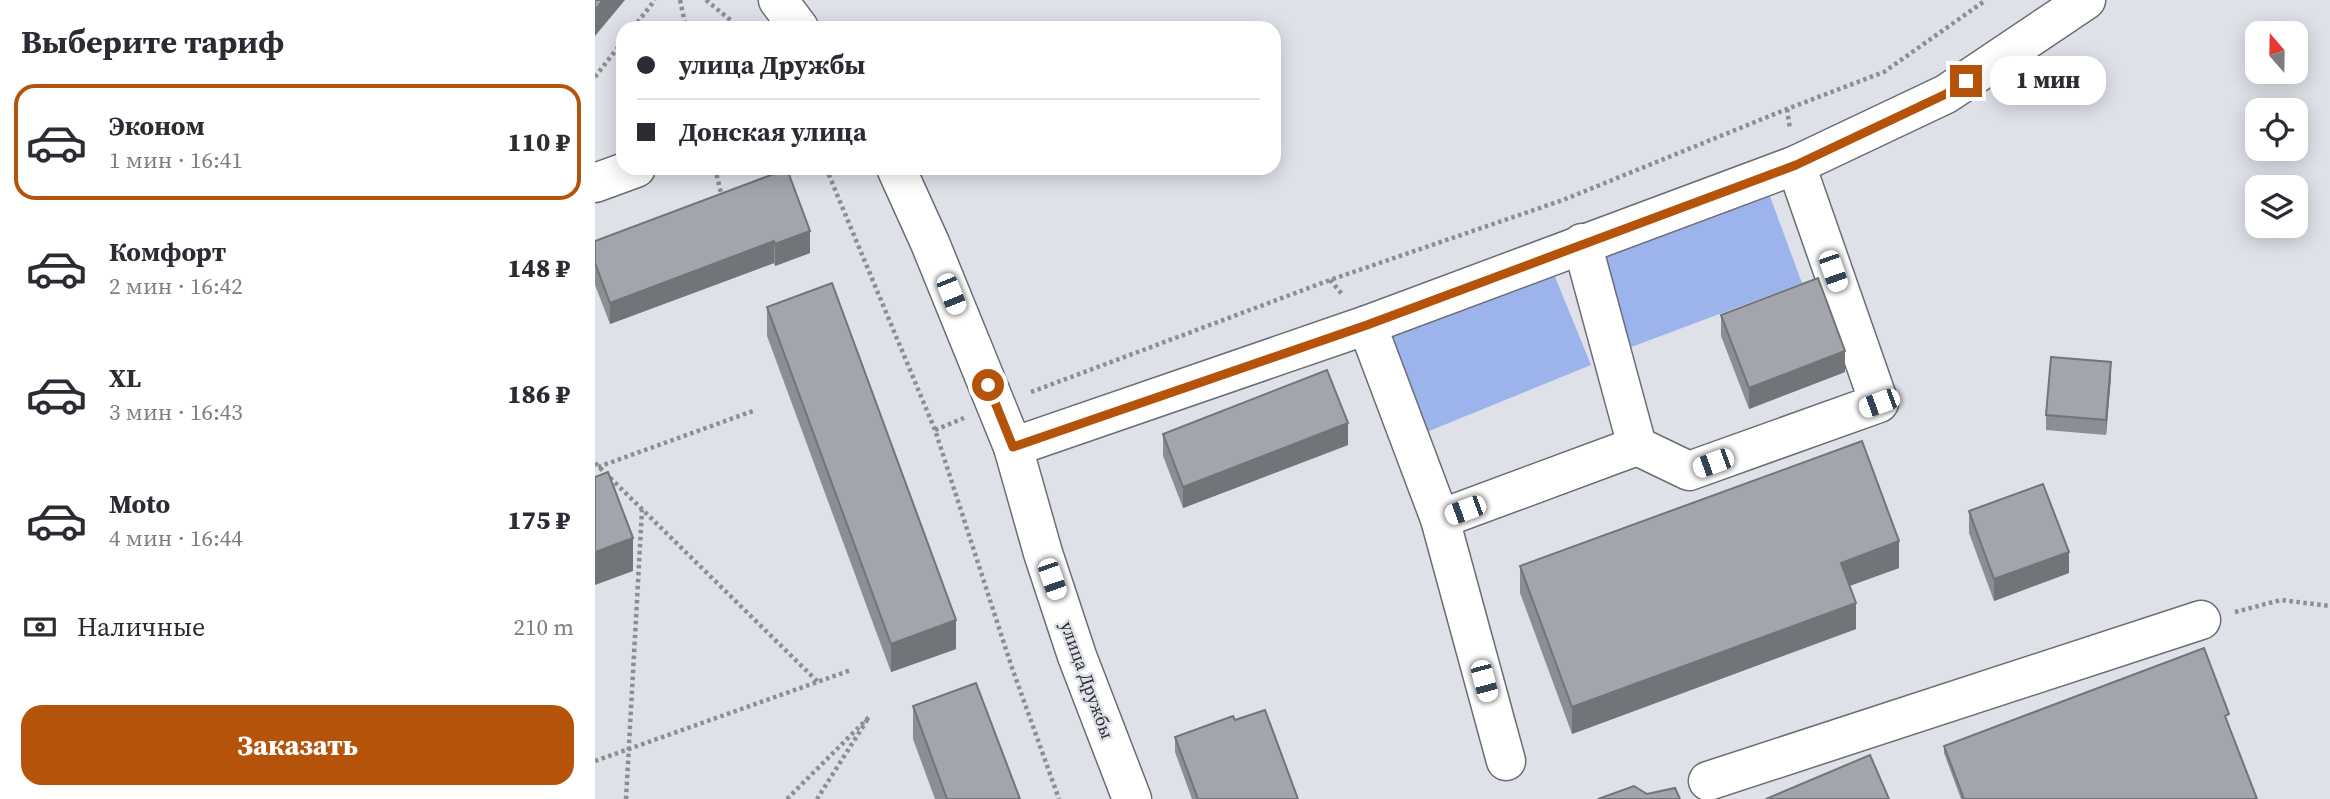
<!DOCTYPE html>
<html lang="ru">
<meta charset="utf-8">
<style>
body{margin:0;font-family:"Source Serif 4",serif;background:#f2f2f3;color:#2b2b33;height:100vh;display:flex;flex-direction:column;font-size:26px;white-space:nowrap}
*{box-sizing:border-box;margin:0}
p{font-size:23px;color:#7c7c81}
.icon{flex:none;width:38px;height:38px;fill:none;stroke:currentColor;stroke-width:2;stroke-linecap:round;stroke-linejoin:round}
.map{position:relative;flex:1;overflow:hidden}
.drawer{display:flex;flex-direction:column;background:#fff;width:595px}
.drawer>*{flex:none}
.banner{position:absolute;left:21px;top:21px;width:665px;height:154px;border-radius:21px;box-shadow:0 4px 18px #0003;display:grid;align-content:center;height:154px;padding:0 21px;background:#fff}
.needle{width:46px;rotate:340deg}
.controls{position:absolute;left:1650px;top:21px;display:grid;gap:14px}
.controls a{display:grid;place-items:center;width:63px;height:63px;border-radius:14px;background:#fff;box-shadow:0 4px 18px #0003;font-size:35px}
.end{position:absolute;width:32px;height:32px;margin:-16px;border:9px solid #b45309;background:#fff;box-shadow:0 0 0 4px #fff}
.from{border-radius:50%}
.bubble{position:absolute;height:49px;border-radius:21px;background:#fff;box-shadow:0 4px 18px #0003;font-size:23px;font-weight:800;line-height:49px;text-align:center}
.car{position:absolute;width:21px;height:42px;margin:-21px -10px;border-radius:9px;box-shadow:0 0 5px 2px #0007;background:linear-gradient(#fff 24%,#345 0 40%,#fff 0 76%,#345 0 86%,#fff 0)}
.banner b{display:flex;align-items:center;gap:24px;height:66px;font-size:26px}
.banner b+b{border-top:2px solid #e1e1e2}
.banner i{width:18px;height:18px;background:#2b2b33}
ul{padding:0;list-style:none}
li{display:flex;align-items:center;gap:21px;height:116px;margin:0 14px 10px;padding:0 7px;border:4px solid transparent;border-radius:21px}
li div{flex:1}
li b{display:block;font-size:26px}
li em{font-style:normal;font-weight:800}
li.on{border-color:#b45309}
li>.icon{width:63px;height:63px;stroke-width:1.5}
h2{padding:0 21px;font-size:32px;line-height:84px}
.pay{display:flex;align-items:center;gap:18px;height:77px;padding:0 21px;font-size:26px}
.pay p{margin-inline-start:auto}
.primary-button{display:flex;gap:14px;margin-top:auto;padding:14px 21px}
.primary-button a{flex:1;height:80px;border-radius:21px;background:#b45309;color:#fff;font-size:28px;font-weight:800;line-height:80px;text-align:center}
main{display:flex;flex:1;min-height:0}
.map>svg:first-child{display:block}
</style>
<main>
<section class="drawer">
<h2>Выберите тариф</h2>
<ul>
<li class="on"><svg class="icon" aria-label="car" viewBox="0 0 24 24"><path d="M5 17H2v-5l4-1 3-4h7l3 4 3 1v5h-3M9 17h6M6 11h13"/><circle cx="7" cy="17" r="2"/><circle cx="17" cy="17" r="2"/></svg><div><b>Эконом</b><p>1 мин · 16:41</p></div><em>110 ₽</em></li>
<li><svg class="icon" aria-label="car" viewBox="0 0 24 24"><path d="M5 17H2v-5l4-1 3-4h7l3 4 3 1v5h-3M9 17h6M6 11h13"/><circle cx="7" cy="17" r="2"/><circle cx="17" cy="17" r="2"/></svg><div><b>Комфорт</b><p>2 мин · 16:42</p></div><em>148 ₽</em></li>
<li><svg class="icon" aria-label="car" viewBox="0 0 24 24"><path d="M5 17H2v-5l4-1 3-4h7l3 4 3 1v5h-3M9 17h6M6 11h13"/><circle cx="7" cy="17" r="2"/><circle cx="17" cy="17" r="2"/></svg><div><b>XL</b><p>3 мин · 16:43</p></div><em>186 ₽</em></li>
<li><svg class="icon" aria-label="car" viewBox="0 0 24 24"><path d="M5 17H2v-5l4-1 3-4h7l3 4 3 1v5h-3M9 17h6M6 11h13"/><circle cx="7" cy="17" r="2"/><circle cx="17" cy="17" r="2"/></svg><div><b>Moto</b><p>4 мин · 16:44</p></div><em>175 ₽</em></li>
</ul>
<div class="pay"><svg class="icon" aria-label="cash" viewBox="0 0 24 24"><path d="M3 7h18v10H3z"/><circle cx="12" cy="12" r="2"/></svg>Наличные<p>210 m</p></div>
<div class="primary-button"><a>Заказать</a></div>
</section>
<div class="map">
<svg width="1735" height="799" viewBox="0 0 1735 799">
<rect width="100%" height="100%" fill="#dee1e8"/>
<g fill="#9cb3ec">
<polygon points="1170,183 1207,283 1023,352 986,253"/>
<polygon points="956,267 996,365 812,440 773,342"/>
</g>
<g fill="none" stroke-linecap="round" stroke-linejoin="round">
<g stroke="#6b6d74" stroke-width="41">
<g id="minor">
<polyline points="183,0 204,28"/>
<polyline points="301,168 335,243 418,447 448,553 482,656 537,799"/>
<polyline points="0,183 41,168"/>
<polyline points="987,243 1042,446"/>
<polyline points="772,325 845,519 911,761"/>
<polyline points="418,447 772,325 1201,165 1351,94 1491,0"/>
<polyline points="845,519 1042,446 1094,471 1284,403 1201,165"/>
<polyline points="1113,781 1606,620"/>
</g>
</g>
<g stroke="#8c8e93" stroke-width="4.5" stroke-dasharray="3.5 3.5" stroke-linecap="butt">
<polyline points="85,0 91,28"/>
<polyline points="111,0 145,28"/>
<polyline points="38,28 60,0"/>
<polyline points="0,77 28,41"/>
<polyline points="1192,109 1195,129"/>
<polyline points="120,168 127,197"/>
<polyline points="231,168 340,430 416,665 464,799"/>
<polyline points="735,280 747,294"/>
<polyline points="436,392 735,280 968,200 1192,109 1289,72 1391,0"/>
<polyline points="340,430 369,418"/>
<polyline points="0,463 223,682"/>
<polyline points="3,467 158,411"/>
<polyline points="1640,612 1686,600 1735,606"/>
<polyline points="0,761 256,670"/>
<polyline points="31,799 47,510"/>
<polyline points="192,799 274,717 222,799"/>
</g>
<use href="#minor" stroke="#fff" stroke-width="38"/>
</g>
<g fill="#8b8e94">
<polygon points="192,169 215,253 180,266 179,263 15,324 0,285 0,241"/>
<polygon points="172,307 361,649 296,672 172,336"/>
<polygon points="1126,315 1250,372 1154,409 1126,336"/>
<polygon points="1516,377 1511,435 1451,430 1451,415"/>
<polygon points="568,434 753,445 588,508 568,456"/>
<polygon points="1374,511 1474,573 1399,601 1374,533"/>
<polygon points="925,566 1304,568 1254,586 1261,629 977,734 925,593"/>
<polygon points="318,706 425,799 340,799 318,739"/>
<polygon points="640,720 703,799 597,799 580,752 580,737"/>
<polygon points="1632,722 1662,799 1366,799 1349,753 1349,746 1634,722"/>
</g>
<g fill="#717478">
<polygon points="8,0 30,0 0,36 0,10"/>
<polygon points="215,231 215,253 180,266 180,244"/>
<polygon points="179,241 179,263 15,324 15,303"/>
<polygon points="1250,351 1250,372 1154,409 1154,388"/>
<polygon points="1516,362 1516,377 1511,435 1511,420"/>
<polygon points="753,423 753,445 588,508 588,487"/>
<polygon points="38,538 38,571 0,585 0,552"/>
<polygon points="1304,541 1304,568 1246,589 1246,563"/>
<polygon points="1474,552 1474,573 1399,601 1399,579"/>
<polygon points="1261,603 1261,629 977,734 977,707"/>
<polygon points="361,620 361,649 296,672 296,644"/>
</g>
<g fill="#a2a5ac" stroke="#717478" stroke-width="2">
<polygon points="0,0 8,0 0,10"/>
<polygon points="192,169 215,231 180,244 179,241 15,303 0,263 0,241"/>
<polygon points="1223,278 1250,351 1154,388 1126,315"/>
<polygon points="237,283 361,620 296,644 172,307"/>
<polygon points="1456,357 1516,362 1511,420 1451,415"/>
<polygon points="732,370 753,423 588,487 568,434"/>
<polygon points="1267,441 1304,541 1246,563 1261,603 977,707 925,566"/>
<polygon points="13,472 38,538 0,552 0,477"/>
<polygon points="1448,484 1474,552 1399,579 1374,511"/>
<polygon points="1609,648 1634,714 1630,716 1662,799 1369,799 1349,746"/>
<polygon points="381,683 425,799 352,799 318,706"/>
<polygon points="670,710 703,799 603,799 580,737 638,716 640,720"/>
<polygon points="1275,755 1294,799 1171,799"/>
<polygon points="1039,786 1052,794 1080,788 1085,799 1003,799"/>
</g>
<g fill="none" stroke-linecap="round" stroke-linejoin="round">
<polyline stroke="#b45309" stroke-width="9" points="393,385 418,447 772,325 1201,165 1351,94 1371,81"/>
</g>
<g text-anchor="middle" stroke-width="5" stroke-linejoin="round" paint-order="stroke">
<g font-size="18" fill="#2d2e31" stroke="#dee1e8">
<text transform="translate(492 680) rotate(70)" y="6">улица Дружбы</text>
</g>
</g>
</svg>
<div class="controls">
<a><svg class="needle" viewBox="-14 -14 28 28"><path d="M0-13l5 13h-10z" fill="#e53935"/><path d="M0 13l5-13h-10z" fill="#7c7c81"/></svg></a>
<a><svg class="icon" aria-label="locate" viewBox="0 0 24 24"><circle cx="12" cy="12" r="6"/><path d="M12 2v4M12 18v4M2 12h4M18 12h4"/></svg></a>
<a><svg class="icon" aria-label="layers" viewBox="0 0 24 24"><path d="M12 4l9 5-9 5-9-5zM3 14l9 5 9-5"/></svg></a>
</div>
<i class="end from" style="left:393px;top:385px"></i>
<i class="end" style="left:1371px;top:81px"></i>
<div class="bubble" style="left:1395px;top:56px;width:116px">1 мин</div>
<i class="car" style="left:1238px;top:271px;rotate:161deg"></i>
<i class="car" style="left:356px;top:294px;rotate:158deg"></i>
<i class="car" style="left:1284px;top:403px;rotate:250deg"></i>
<i class="car" style="left:1118px;top:463px;rotate:250deg"></i>
<i class="car" style="left:870px;top:510px;rotate:250deg"></i>
<i class="car" style="left:457px;top:579px;rotate:161deg"></i>
<i class="car" style="left:889px;top:681px;rotate:165deg"></i>
<div class="banner">
<b><i class="from"></i>улица Дружбы</b>
<b><i></i>Донская улица</b>
</div>
</div>
</main>
